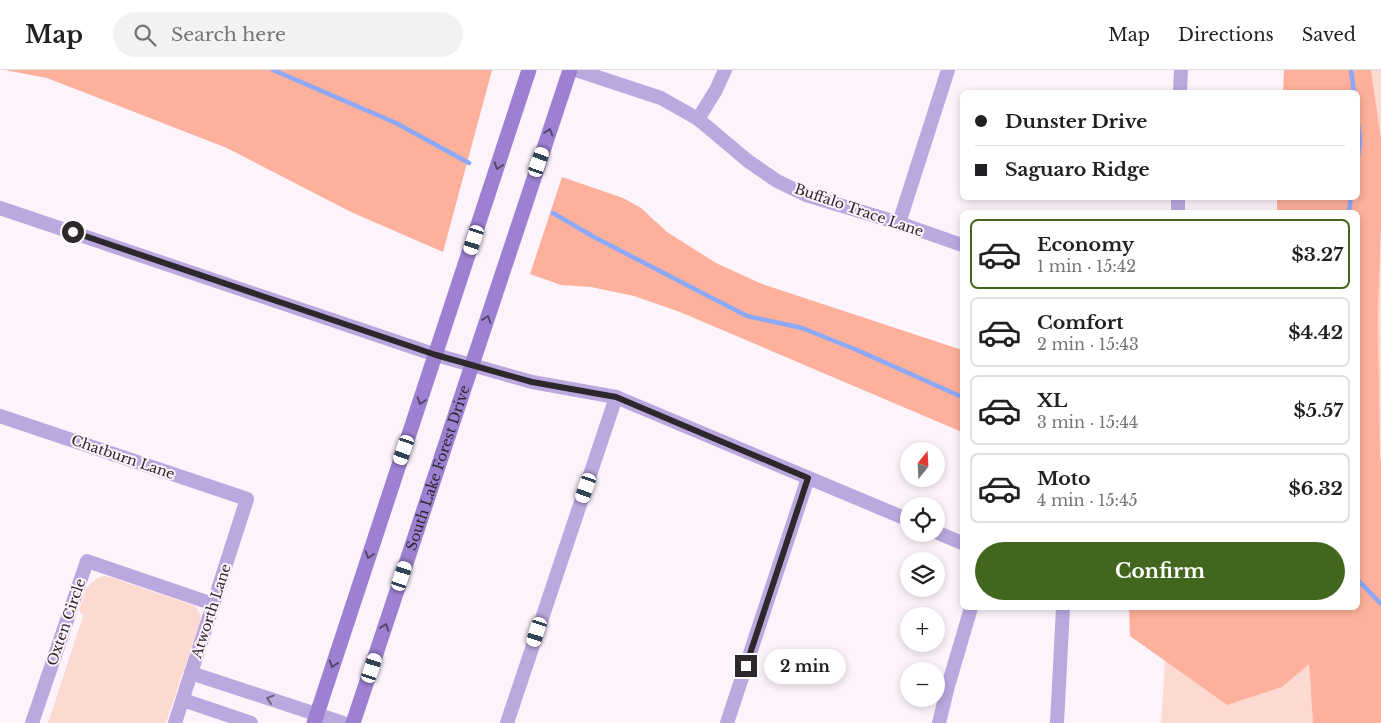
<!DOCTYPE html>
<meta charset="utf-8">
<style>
body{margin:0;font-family:"Libre Baskerville",serif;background:#f2f2f2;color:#202124;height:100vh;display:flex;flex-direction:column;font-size:19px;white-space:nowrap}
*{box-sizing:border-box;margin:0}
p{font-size:16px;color:#757577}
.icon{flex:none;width:28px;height:28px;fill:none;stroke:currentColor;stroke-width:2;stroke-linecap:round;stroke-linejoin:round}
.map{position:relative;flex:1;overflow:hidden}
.side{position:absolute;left:960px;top:140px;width:400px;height:400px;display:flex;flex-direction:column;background:#fff;border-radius:8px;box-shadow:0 2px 8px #0003}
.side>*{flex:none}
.top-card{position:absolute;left:960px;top:20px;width:400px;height:110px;border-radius:8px;box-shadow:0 2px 8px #0003;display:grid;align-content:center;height:110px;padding:0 15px;background:#fff}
.needle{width:32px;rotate:18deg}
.buttons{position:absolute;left:900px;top:372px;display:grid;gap:10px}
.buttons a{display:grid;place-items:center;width:45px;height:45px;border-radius:50%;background:#fff;box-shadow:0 2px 8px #0003;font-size:25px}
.end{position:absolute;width:22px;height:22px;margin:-11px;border:6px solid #2d282c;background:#fff;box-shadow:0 0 0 2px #fff}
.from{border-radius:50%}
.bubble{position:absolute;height:35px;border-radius:18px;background:#fff;box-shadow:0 2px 8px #0003;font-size:16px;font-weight:800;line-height:35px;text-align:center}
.car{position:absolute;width:15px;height:30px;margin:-15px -8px;border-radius:6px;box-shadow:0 0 4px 1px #0007;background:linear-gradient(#fff 24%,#345 0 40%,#fff 0 76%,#345 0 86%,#fff 0)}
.top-card b{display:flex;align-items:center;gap:18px;height:48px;font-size:19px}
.top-card b+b{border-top:1px solid #e0e0e0}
.top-card i{width:12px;height:12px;background:#202124}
ul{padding:9px 0 0;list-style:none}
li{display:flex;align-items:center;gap:15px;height:70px;margin:0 10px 8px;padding:0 5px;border:2px solid #e0e0e0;border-radius:8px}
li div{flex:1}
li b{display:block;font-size:19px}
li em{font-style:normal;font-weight:800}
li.selected{border-color:#43661f}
li>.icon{width:45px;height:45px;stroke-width:1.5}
.action{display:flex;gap:10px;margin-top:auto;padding:10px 15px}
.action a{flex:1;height:58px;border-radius:30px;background:#43661f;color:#fff;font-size:20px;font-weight:800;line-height:58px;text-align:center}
header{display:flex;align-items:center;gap:30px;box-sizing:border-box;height:70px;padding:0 25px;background:#fff;border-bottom:1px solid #e0e0e0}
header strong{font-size:24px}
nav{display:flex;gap:28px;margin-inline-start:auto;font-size:18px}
.search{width:350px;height:45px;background:#f2f2f2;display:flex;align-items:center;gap:12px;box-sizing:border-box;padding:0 18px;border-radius:28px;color:#757577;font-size:19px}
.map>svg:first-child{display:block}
</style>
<header>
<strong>Map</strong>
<div class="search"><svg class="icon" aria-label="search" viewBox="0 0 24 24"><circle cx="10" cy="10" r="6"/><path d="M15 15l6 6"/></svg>Search here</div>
<nav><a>Map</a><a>Directions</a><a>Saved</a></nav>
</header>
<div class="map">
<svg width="1381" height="653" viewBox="0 0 1381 653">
<rect width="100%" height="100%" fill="#fdf3fb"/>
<g fill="#fddad1">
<polygon points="1371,0 1381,0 1381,69"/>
<polygon points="1381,156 1381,392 1380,389 1378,244"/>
<path d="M103,506L110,507L195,536C199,541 202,546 200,552L166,653H48L83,546L79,540C85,524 85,512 103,506Z"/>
<polygon points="1165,591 1227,635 1282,617 1309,593 1313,653 1161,653"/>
</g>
<g fill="#fdb09b">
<polygon points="5,0 492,0 443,182 351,142 227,78 47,8"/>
<polygon points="1284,0 1371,0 1381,69 1381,156 1378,244 1380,389 1381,392 1381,653 1313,653 1309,594 1282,617 1227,635 1130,566 1129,538 1358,538 1358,142 1277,142 1277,128 1358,128 1358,22 1283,22"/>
<polygon points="562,107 623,128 641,138 667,162 716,193 762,214 962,280 962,362 680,242 634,226 591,217 561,215 530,204"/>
</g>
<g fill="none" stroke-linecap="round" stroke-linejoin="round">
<g stroke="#8ba9f8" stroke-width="4.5">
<polyline points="273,0 396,53 469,93"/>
<polyline points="1351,0 1354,22"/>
<polyline points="1358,54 1360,72 1358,86"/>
<polyline points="1349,142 1351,128"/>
<polyline points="553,143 594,167 747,246 802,258 857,280 962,327"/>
<polyline points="1358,510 1381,534"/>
</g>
<g stroke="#baa8df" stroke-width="14">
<polyline points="576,0 661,28 698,49 748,91 777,111 806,125 899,153 962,175"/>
<polyline points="1180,22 1181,0"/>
<polyline points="698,49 716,20 725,0"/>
<polyline points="0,138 436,285 532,312 616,327 909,450"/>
<polyline points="1178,142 1178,128"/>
<polyline points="899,153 948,0"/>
<polyline points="0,346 247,429 175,653"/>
<polyline points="936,462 962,473"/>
<polyline points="191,603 343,653"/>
<polyline points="183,630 251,653"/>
<polyline points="32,653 87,491 213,534"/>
<polyline points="507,653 616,327"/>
<polyline points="727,653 808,408"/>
<polyline points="939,653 948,616 971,538"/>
<polyline points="1057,653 1063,538"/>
</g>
<g stroke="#9d80d1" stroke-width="15">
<polyline points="314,653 529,0"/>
<path id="s1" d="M353,653L570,0"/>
</g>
</g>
<defs><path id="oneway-chevron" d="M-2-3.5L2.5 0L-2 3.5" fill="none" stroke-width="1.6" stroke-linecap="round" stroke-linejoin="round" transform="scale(1.25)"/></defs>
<g stroke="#544766">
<use href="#oneway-chevron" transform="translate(549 62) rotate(-72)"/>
<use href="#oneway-chevron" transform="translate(498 96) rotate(108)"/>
<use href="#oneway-chevron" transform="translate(487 249) rotate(-72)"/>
<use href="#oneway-chevron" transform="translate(421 331) rotate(108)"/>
<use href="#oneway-chevron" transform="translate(369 485) rotate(108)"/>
<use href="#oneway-chevron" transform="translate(385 557) rotate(-72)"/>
<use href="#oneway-chevron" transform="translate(333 594) rotate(108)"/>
</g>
<use stroke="#6c627d" href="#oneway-chevron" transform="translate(270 629) rotate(-162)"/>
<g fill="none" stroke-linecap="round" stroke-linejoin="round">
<polyline stroke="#2d282c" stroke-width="6" points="73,162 436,285 532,312 616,327 808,408 746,596"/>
</g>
<g text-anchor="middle" stroke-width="4" stroke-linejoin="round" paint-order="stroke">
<g font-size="14" fill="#2d282c" stroke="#fdf3fb">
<text transform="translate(859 140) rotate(19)" y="5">Buffalo Trace Lane</text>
<text transform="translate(123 387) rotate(19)" y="5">Chatburn Lane</text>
<text dy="5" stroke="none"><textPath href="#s1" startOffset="269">South Lake Forest Drive</textPath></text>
<text transform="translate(211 541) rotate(-72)" y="5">Atworth Lane</text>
<text transform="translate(66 552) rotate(-71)" y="5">Oxten Circle</text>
</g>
</g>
</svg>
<div class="buttons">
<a><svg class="needle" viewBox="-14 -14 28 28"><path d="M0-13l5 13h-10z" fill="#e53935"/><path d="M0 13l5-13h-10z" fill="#757577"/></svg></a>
<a><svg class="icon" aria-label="locate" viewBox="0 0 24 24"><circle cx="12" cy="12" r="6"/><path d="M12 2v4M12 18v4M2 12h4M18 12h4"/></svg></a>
<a><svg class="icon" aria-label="layers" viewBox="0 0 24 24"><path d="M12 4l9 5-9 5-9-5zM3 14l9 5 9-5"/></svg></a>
<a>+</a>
<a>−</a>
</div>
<i class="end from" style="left:73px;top:162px"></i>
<i class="end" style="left:746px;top:596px"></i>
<div class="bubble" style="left:764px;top:579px;width:82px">2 min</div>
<i class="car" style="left:539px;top:92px;rotate:19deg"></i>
<i class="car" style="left:474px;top:170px;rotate:198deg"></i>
<i class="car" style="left:404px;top:380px;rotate:199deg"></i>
<i class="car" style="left:586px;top:418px;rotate:199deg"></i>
<i class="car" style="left:402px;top:506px;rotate:18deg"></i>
<i class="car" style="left:537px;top:562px;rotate:198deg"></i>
<i class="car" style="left:372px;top:598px;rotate:18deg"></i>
<div class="top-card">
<b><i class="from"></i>Dunster Drive</b>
<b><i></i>Saguaro Ridge</b>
</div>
<section class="side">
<ul>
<li class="selected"><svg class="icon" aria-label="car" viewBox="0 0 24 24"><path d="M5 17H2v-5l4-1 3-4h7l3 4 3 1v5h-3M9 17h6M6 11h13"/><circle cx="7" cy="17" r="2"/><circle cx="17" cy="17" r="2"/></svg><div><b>Economy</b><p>1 min · 15:42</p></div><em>$3.27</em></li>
<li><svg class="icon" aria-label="car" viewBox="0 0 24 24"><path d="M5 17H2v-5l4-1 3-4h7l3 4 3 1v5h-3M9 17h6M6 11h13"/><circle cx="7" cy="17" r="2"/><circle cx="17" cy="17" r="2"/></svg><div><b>Comfort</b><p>2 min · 15:43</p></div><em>$4.42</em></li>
<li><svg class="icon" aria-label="car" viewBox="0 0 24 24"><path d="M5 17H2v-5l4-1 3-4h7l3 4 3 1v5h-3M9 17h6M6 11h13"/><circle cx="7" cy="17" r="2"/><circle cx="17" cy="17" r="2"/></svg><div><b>XL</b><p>3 min · 15:44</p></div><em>$5.57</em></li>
<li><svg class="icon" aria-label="car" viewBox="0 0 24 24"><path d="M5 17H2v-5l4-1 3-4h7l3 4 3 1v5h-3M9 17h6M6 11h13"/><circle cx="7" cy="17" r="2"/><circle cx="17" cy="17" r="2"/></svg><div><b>Moto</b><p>4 min · 15:45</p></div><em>$6.32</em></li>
</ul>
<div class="action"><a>Confirm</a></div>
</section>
</div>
